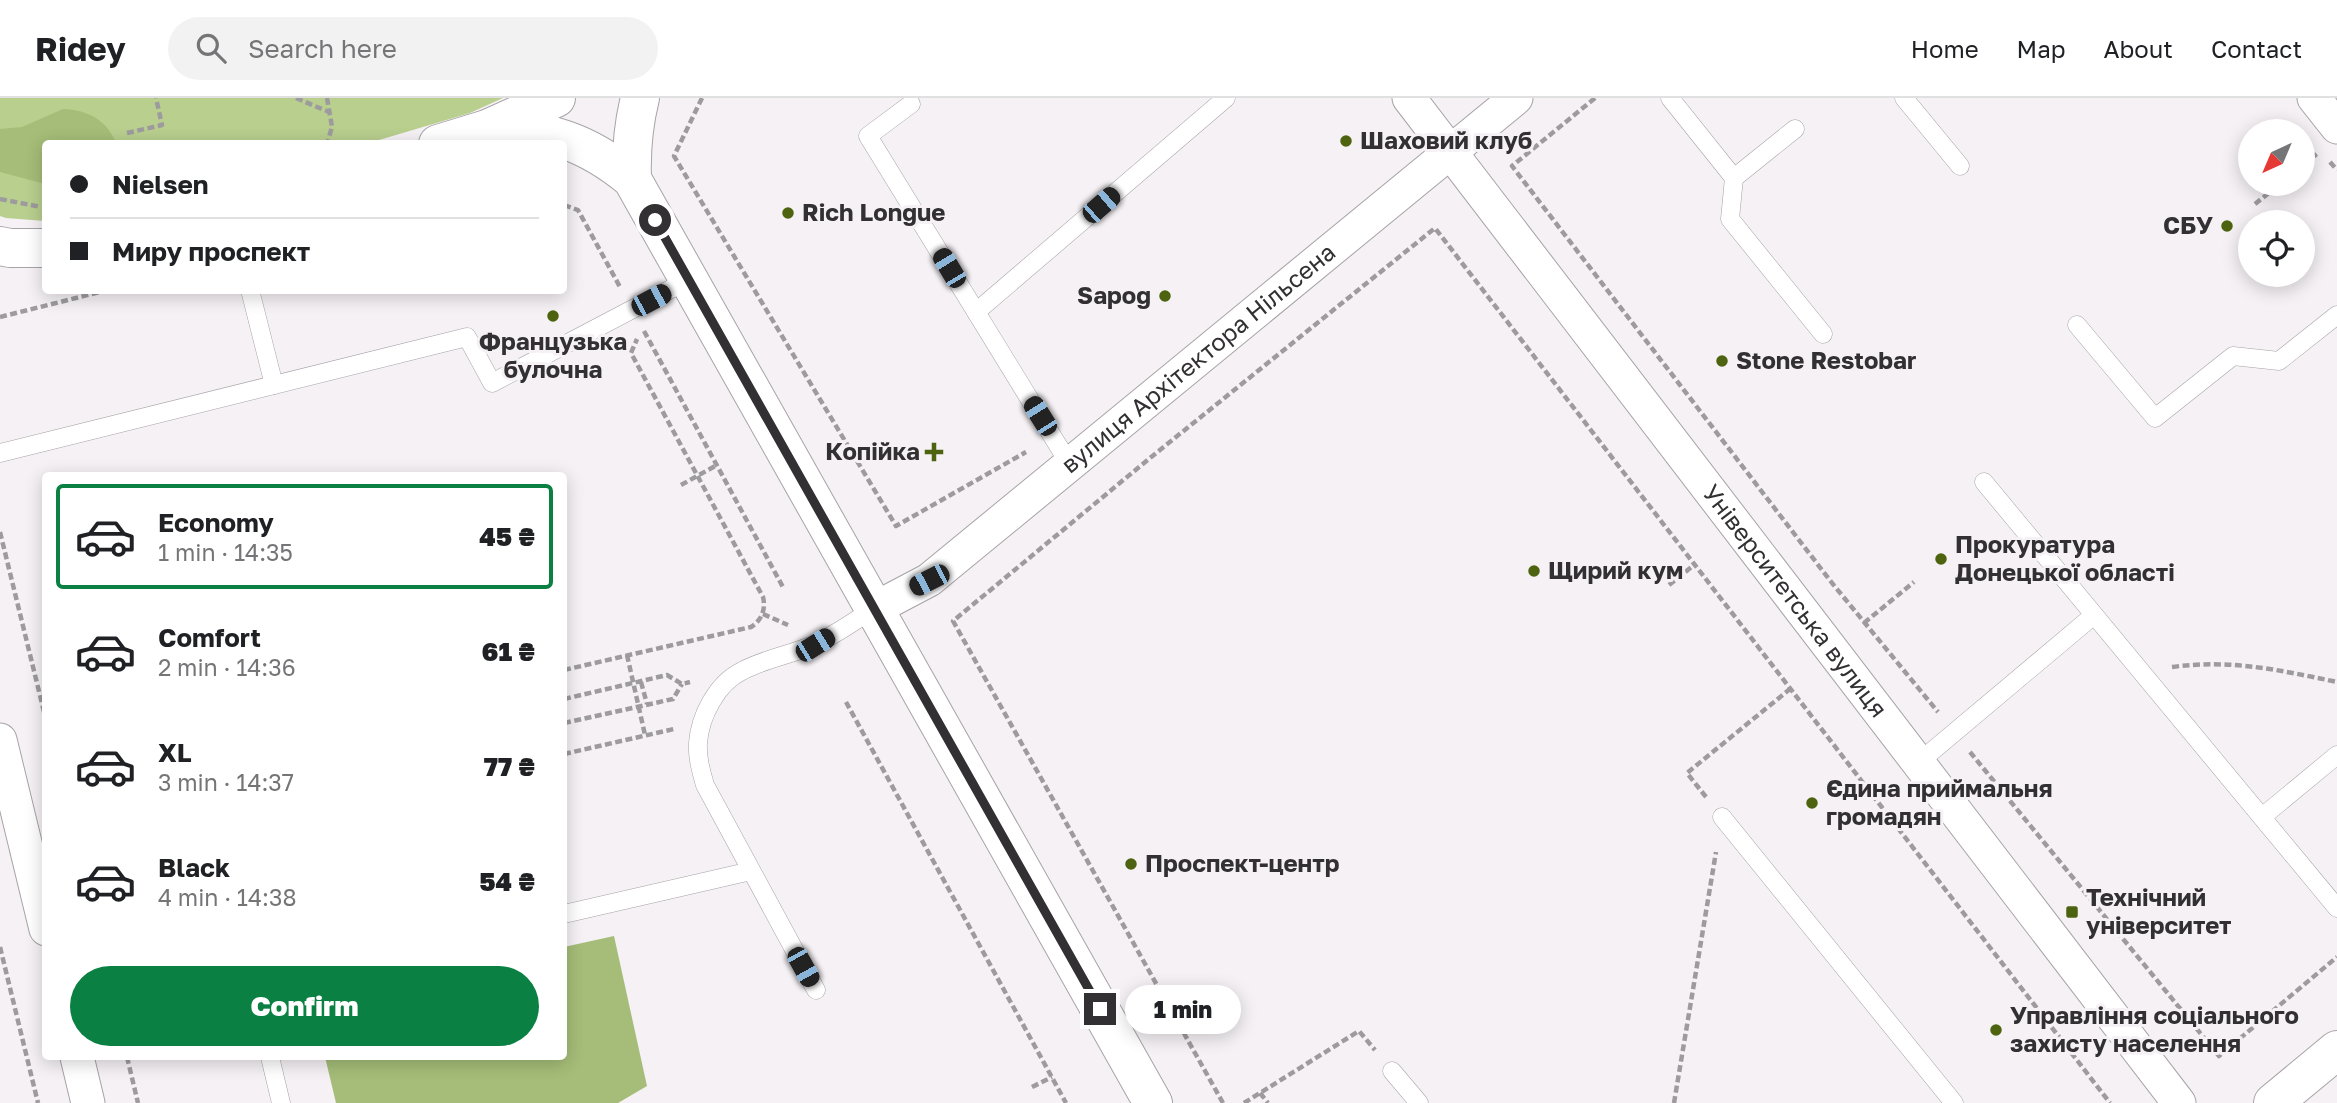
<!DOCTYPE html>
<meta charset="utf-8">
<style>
body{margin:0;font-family:"Golos Text",sans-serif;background:#f2f2f2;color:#202124;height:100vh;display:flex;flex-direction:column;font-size:26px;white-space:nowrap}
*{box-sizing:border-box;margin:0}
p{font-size:23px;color:#757577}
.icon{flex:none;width:38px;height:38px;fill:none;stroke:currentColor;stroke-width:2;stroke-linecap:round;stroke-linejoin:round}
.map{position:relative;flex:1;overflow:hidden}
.details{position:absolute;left:42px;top:374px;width:525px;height:588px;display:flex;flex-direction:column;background:#fff;border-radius:7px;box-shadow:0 4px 18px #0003}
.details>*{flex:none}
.banner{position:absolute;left:42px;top:42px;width:525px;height:154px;border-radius:7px;box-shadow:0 4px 18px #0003;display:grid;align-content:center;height:154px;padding:0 28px;background:#fff}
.needle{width:46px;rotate:224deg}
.buttons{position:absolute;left:2238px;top:21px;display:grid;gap:14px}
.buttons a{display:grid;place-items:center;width:77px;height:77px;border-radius:50%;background:#fff;box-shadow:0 4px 18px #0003;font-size:35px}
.end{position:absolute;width:32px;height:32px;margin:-16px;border:9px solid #323032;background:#fff;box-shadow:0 0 0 4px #fff}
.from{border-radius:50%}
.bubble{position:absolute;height:49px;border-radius:24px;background:#fff;box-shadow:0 4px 18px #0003;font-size:23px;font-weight:800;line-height:49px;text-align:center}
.car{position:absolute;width:21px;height:42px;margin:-21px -10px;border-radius:9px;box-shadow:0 0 5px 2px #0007;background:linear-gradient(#222 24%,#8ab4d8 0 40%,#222 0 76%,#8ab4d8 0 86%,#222 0)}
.banner b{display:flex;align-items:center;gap:24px;height:66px;font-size:26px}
.banner b+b{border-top:2px solid #e0e0e0}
.banner i{width:18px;height:18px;background:#202124}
ul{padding:12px 0 0;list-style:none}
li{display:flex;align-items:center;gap:21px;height:105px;margin:0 14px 10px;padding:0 14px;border:4px solid transparent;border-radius:7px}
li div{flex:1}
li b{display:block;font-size:26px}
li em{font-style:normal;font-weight:800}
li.on{border-color:#0b8043}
li>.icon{width:63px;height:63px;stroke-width:1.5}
.primary-button{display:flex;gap:14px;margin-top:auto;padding:14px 28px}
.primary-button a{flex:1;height:80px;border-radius:42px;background:#0b8043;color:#fff;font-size:28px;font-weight:800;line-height:80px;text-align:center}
header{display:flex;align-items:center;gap:42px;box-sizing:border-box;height:98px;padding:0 35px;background:#fff;border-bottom:2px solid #e0e0e0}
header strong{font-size:33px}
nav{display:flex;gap:38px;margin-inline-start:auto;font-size:24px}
.search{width:490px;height:63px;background:#f2f2f2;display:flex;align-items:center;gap:18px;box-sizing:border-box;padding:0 24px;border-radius:38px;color:#757577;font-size:26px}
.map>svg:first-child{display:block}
</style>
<header>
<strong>Ridey</strong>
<div class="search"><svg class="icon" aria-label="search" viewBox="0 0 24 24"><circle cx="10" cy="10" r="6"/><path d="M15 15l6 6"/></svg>Search here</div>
<nav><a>Home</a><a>Map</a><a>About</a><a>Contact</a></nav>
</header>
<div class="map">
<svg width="2337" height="1005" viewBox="0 0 2337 1005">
<rect width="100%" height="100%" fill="#f5f1f5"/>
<polygon fill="#b8cf8e" points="0,0 503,0 470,15 369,45 46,46 45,123 6,120 0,118"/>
<g fill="#a5bd78">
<path d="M63,11C88,12 107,22 116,45L46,46L45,86L0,74V31L22,29Z"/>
<polygon points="614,838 647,988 618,1005 336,1005 325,959 564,959 564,849"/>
</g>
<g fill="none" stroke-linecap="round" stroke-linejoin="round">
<g stroke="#a7a3a6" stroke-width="19">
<g id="service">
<polyline points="1670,0 1734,80"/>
<polyline points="1904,0 1960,68"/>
<polyline points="911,6 868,38 1070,367"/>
<polyline points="1795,31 1734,80 1730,121 1823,236"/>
<polyline points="250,192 274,287"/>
<polyline points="976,214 1226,0"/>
<polyline points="2077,227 2155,320 2233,258 2279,263 2337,217"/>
<polyline points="0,355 467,239 492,285 688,182"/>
<polyline points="1984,384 2337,810"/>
<polyline points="1918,665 2094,517"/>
<polyline points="1722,719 1954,1005"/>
<polyline points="2262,719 2337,657"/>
<polyline points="564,816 751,773"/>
<path d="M816,892L705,687C701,673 697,659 698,645C700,618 717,585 742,573C764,561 790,557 813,547C834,538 854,523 874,511"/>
<polyline points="270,959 281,1005"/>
<polyline points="1392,973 1419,1005"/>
</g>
</g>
<g stroke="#a7a3a6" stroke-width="35">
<g id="minor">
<path id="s1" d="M1409,0L2179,1005"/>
<polyline points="2314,0 2337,29"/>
<path id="s2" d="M874,511L929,482L1516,0"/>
<polyline points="0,642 46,831"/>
<polyline points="77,959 88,1005"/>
</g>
</g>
<g stroke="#a7a3a6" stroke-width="40">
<polyline id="tertiary" points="2273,1005 2337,952"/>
</g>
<g stroke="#a7a3a6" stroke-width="40">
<g id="secondary">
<path d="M487,31C547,31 586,43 632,81L1153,1005"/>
<polyline points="438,46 487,31 556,0"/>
<path d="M632,81C631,53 633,28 640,0"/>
<polyline points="0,148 10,150 46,150"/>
</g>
</g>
<g stroke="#9e9b9e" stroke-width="4.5" stroke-dasharray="7 3.5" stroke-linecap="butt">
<polyline points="296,0 329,14"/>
<polyline points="327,0 332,29 327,46"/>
<polyline points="702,0 674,58 896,428 1026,354"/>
<polyline points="1595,0 1512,68 1832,485 1938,614"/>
<polyline points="127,35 162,27 156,0"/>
<polyline points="2330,64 2337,72"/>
<polyline points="2303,67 2318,55"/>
<polyline points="0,101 41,109"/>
<polyline points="2255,106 2280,86"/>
<polyline points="564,107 578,112 620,189"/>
<polyline points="0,219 108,192"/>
<polyline points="644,233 784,491"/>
<polyline points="681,387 717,367"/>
<polyline points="0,434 46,622"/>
<polyline points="1669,487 1694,467"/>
<polyline points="763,516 788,527"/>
<polyline points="1864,525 1914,484"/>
<polyline points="627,557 645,637"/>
<path d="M2172,569C2231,561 2279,572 2337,584"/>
<path d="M564,572L751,529C762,522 766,511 763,499L631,255L637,241"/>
<polyline points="641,584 647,606"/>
<polyline points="564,601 667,577 682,586 690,584"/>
<polyline points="846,604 1066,1005"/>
<polyline points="564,625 673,601 682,586"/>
<polyline points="1970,654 2219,958 2337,859"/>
<polyline points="564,656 674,631"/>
<polyline points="1706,699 1687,675 1790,591"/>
<polyline points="0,849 38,1005"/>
<polyline points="127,959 138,1005"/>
<polyline points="1032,989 1052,979"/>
<polyline points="1260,995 1268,1005"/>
<polyline points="1223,1005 953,523 1150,360 1435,130 2110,1005"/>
<polyline points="1244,1005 1359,933 1375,952"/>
<polyline points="1674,1005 1716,754"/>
</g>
<use href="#service" stroke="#fff" stroke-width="18"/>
<use href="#minor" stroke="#fff" stroke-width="33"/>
<use href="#tertiary" stroke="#fff" stroke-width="38"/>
<use href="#secondary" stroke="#fff" stroke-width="38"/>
</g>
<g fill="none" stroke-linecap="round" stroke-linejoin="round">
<polyline stroke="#323032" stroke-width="9" points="655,122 1100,911"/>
</g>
<g fill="#4d630f" stroke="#f5f1f5" stroke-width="2.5">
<circle cx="1346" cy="43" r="7"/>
<circle cx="788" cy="115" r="7"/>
<circle cx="2227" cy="128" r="7"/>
<circle cx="1165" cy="198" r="7"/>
<circle cx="553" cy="218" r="7"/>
<circle cx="1722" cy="263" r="7"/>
<path d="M930.5 343.5h7v7h7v7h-7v7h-7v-7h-7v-7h7z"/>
<circle cx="1941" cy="461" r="7"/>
<circle cx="1534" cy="473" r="7"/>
<circle cx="1812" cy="705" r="7"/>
<circle cx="1131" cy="766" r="7"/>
<rect x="2065" y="807" width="14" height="14" rx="3.5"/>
<circle cx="1996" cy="932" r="7"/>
</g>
<g text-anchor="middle" stroke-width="6" stroke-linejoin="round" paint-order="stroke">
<g font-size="24" font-weight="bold" fill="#323032" stroke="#f5f1f5" text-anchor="start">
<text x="1360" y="51">Шаховий клуб</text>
<text x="802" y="123">Rich Longue</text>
<text x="2213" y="136" text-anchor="end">СБУ</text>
<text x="1151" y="206" text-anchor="end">Sapog</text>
<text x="553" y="252" text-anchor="middle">Французька<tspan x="553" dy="28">булочна</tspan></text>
<text x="1736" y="271">Stone Restobar</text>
<text x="920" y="362" text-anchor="end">Копійка</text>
<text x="1955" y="455">Прокуратура<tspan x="1955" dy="28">Донецької області</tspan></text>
<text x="1548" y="481">Щирий кум</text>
<text x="1826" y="699">Єдина приймальня<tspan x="1826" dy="28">громадян</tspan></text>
<text x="1145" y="774">Проспект-центр</text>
<text x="2086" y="808">Технічний<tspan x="2086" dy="28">університет</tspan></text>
<text x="2010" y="926">Управління соціального<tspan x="2010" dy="28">захисту населення</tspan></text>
</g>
<g font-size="24" fill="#323032" stroke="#f5f1f5">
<text dy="8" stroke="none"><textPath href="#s2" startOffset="411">вулиця Архітектора Нільсена</textPath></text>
<text dy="8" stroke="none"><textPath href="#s1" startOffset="634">Університетська вулиця</textPath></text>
</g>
</g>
</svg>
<div class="buttons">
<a><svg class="needle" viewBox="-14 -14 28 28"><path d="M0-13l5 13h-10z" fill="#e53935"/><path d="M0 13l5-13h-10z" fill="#757577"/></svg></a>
<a><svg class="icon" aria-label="locate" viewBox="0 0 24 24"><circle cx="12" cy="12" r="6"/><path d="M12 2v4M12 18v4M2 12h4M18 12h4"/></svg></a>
</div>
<i class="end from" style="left:655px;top:122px"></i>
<i class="end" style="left:1100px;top:911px"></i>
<div class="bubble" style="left:1125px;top:887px;width:116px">1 min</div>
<i class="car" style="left:1101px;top:107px;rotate:49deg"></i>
<i class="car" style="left:949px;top:170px;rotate:329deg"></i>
<i class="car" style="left:651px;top:202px;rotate:62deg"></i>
<i class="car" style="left:1040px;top:318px;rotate:328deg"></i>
<i class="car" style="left:929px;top:482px;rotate:243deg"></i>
<i class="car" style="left:815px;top:547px;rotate:58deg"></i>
<i class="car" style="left:803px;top:869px;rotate:151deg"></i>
<div class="banner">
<b><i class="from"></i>Nielsen</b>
<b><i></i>Миру проспект</b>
</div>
<section class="details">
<ul>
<li class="on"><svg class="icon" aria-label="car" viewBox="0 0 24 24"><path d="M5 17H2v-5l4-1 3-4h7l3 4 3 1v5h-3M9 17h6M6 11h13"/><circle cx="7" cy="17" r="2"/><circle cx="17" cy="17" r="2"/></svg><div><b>Economy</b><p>1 min · 14:35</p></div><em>45 ₴</em></li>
<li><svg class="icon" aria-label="car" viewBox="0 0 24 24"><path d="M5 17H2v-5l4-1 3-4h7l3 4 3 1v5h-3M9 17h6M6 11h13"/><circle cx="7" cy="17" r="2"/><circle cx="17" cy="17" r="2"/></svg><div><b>Comfort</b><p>2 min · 14:36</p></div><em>61 ₴</em></li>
<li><svg class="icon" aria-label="car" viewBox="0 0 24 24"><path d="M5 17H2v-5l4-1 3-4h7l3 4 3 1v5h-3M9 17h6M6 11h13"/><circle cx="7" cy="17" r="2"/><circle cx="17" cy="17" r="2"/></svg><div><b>XL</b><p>3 min · 14:37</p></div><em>77 ₴</em></li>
<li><svg class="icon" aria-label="car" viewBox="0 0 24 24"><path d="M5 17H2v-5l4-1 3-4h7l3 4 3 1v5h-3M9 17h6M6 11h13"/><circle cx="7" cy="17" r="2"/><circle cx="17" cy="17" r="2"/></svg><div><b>Black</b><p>4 min · 14:38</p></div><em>54 ₴</em></li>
</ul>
<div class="primary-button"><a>Confirm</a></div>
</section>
</div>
